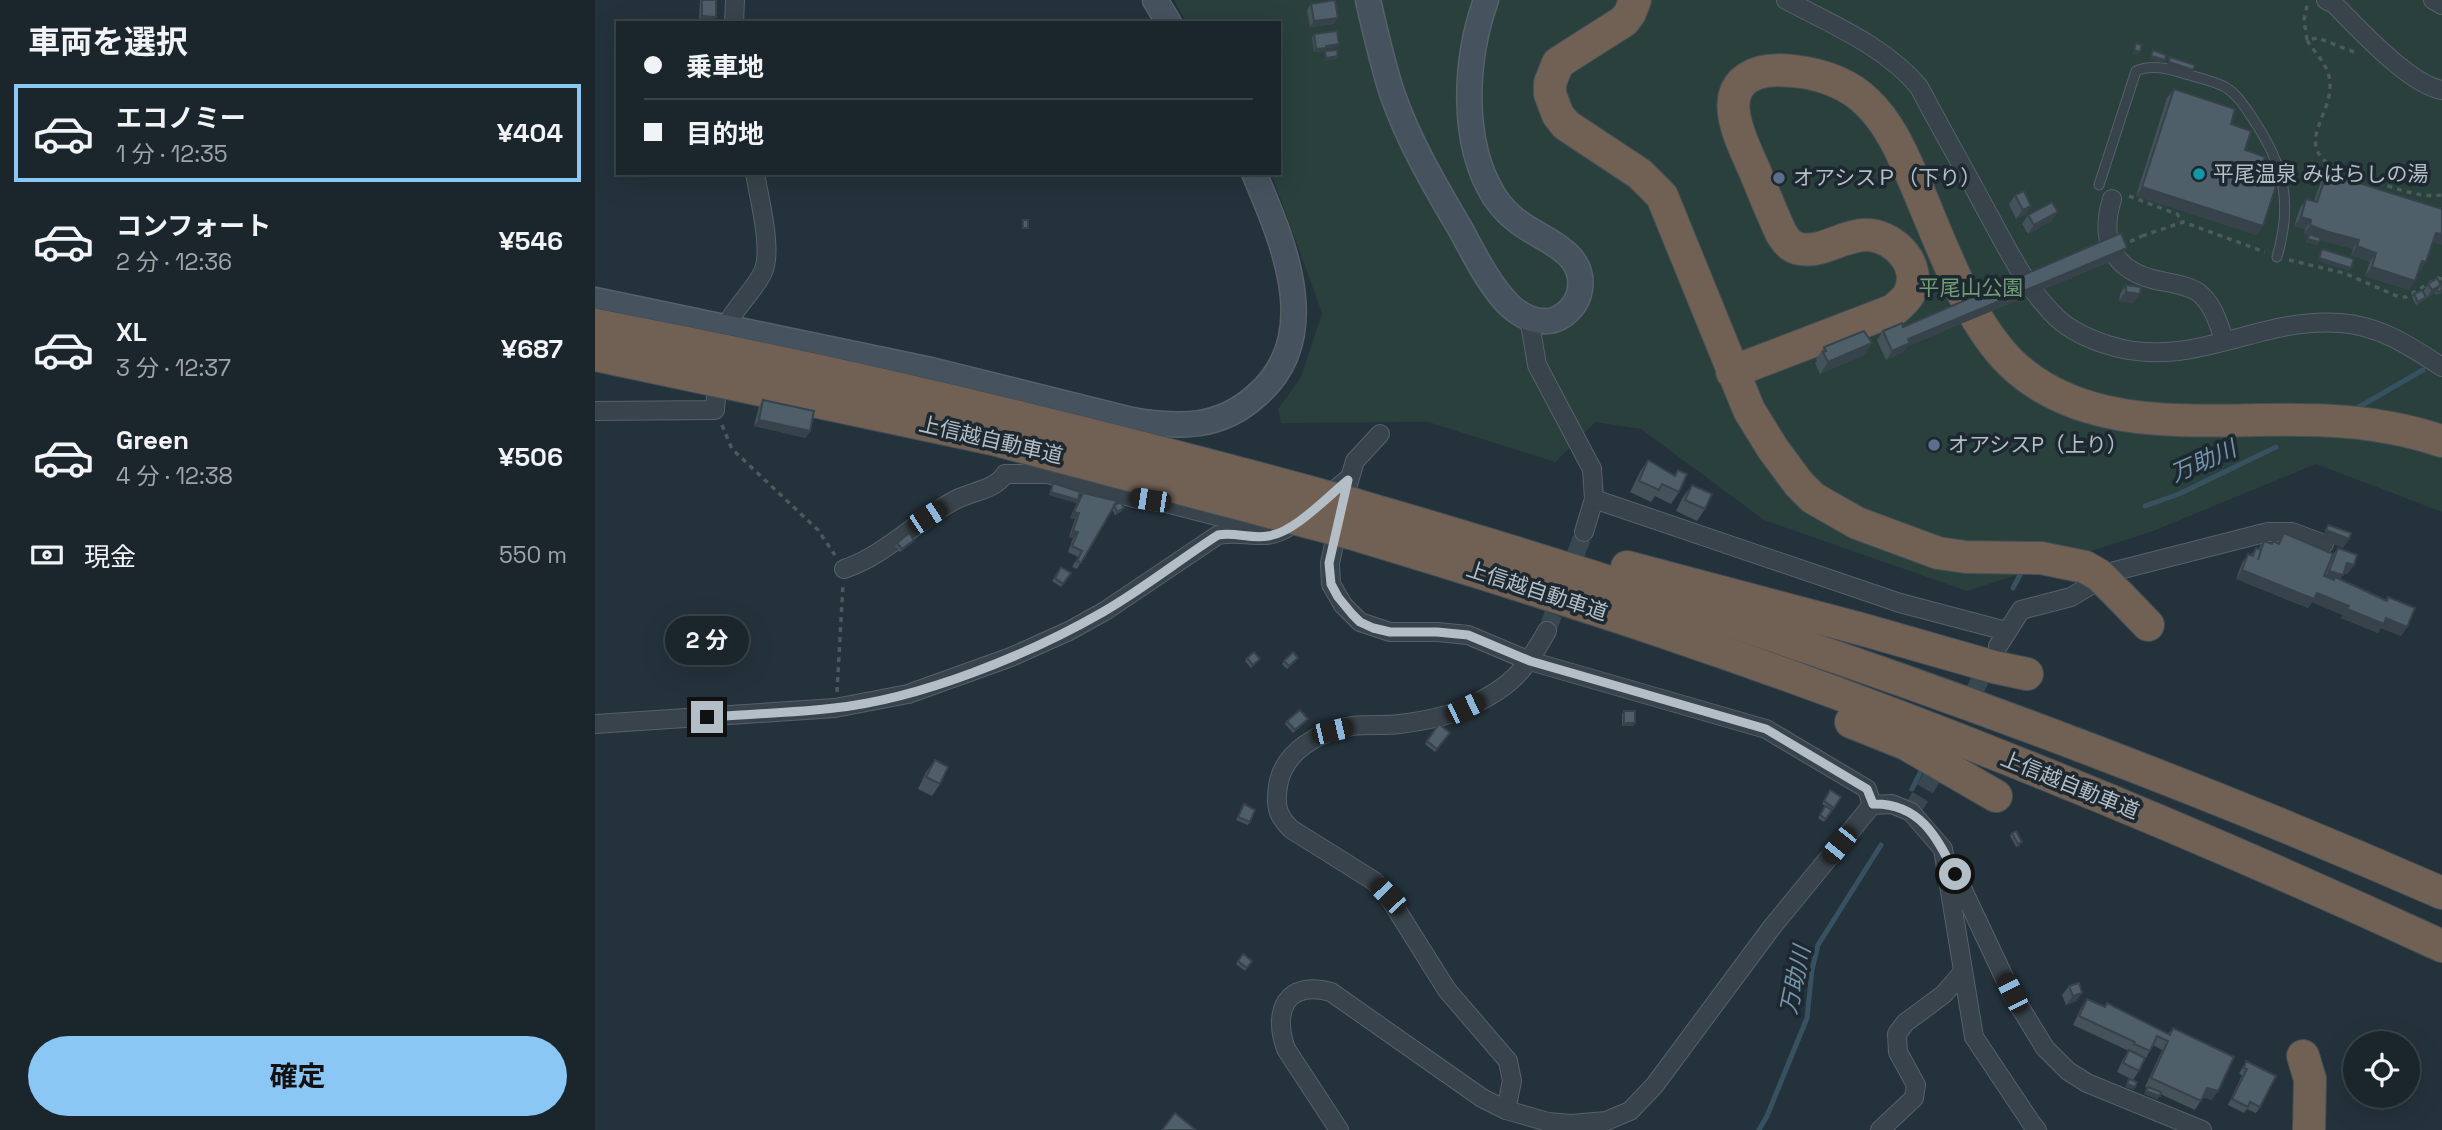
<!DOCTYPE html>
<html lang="ja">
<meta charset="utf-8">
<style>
body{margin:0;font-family:"Space Grotesk","Noto Sans JP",sans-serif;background:#283238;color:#f1f3f6;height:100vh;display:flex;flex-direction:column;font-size:26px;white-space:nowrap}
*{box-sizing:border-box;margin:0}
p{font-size:23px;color:#a0a5a9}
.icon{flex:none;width:38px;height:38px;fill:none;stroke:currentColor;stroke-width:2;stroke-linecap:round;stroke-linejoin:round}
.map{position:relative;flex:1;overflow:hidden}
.drawer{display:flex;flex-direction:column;background:#1b262c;width:595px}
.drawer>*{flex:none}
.banner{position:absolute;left:21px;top:21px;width:665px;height:154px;border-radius:0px;box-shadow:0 7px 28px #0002,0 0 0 2px #394348;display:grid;align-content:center;height:154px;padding:0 28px;background:#1b262c}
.buttons{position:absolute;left:1748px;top:1031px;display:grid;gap:14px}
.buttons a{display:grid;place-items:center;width:77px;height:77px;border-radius:50%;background:#1b262c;box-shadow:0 7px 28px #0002,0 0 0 2px #394348;font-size:35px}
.end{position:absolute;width:32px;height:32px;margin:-16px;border:9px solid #b3bec7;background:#111;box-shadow:0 0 0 4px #111}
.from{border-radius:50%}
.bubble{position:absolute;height:49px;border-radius:24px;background:#1b262c;box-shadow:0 7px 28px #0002,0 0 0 2px #394348;font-size:23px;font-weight:700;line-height:49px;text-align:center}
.car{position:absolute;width:21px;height:42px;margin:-21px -10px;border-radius:9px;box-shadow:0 0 5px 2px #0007;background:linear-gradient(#222 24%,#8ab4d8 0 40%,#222 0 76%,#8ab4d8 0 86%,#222 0)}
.banner b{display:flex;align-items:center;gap:24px;height:66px;font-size:26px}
.banner b+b{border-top:2px solid #394348}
.banner i{width:18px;height:18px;background:#f1f3f6}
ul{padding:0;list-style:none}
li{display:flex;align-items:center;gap:21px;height:98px;margin:0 14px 10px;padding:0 14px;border:4px solid transparent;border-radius:0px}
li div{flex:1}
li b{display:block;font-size:26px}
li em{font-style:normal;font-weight:700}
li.current{border-color:#8bc7f4}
li>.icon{width:63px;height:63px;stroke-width:1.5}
h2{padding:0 28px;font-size:32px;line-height:84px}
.pay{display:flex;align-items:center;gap:18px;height:77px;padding:0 28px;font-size:26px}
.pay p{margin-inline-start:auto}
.primary-button{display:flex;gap:14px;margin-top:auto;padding:14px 28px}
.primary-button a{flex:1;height:80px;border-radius:42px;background:#8bc7f4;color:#111;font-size:28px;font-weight:700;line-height:80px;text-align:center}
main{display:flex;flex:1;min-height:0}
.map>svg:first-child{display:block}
</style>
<main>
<section class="drawer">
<h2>車両を選択</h2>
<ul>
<li class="current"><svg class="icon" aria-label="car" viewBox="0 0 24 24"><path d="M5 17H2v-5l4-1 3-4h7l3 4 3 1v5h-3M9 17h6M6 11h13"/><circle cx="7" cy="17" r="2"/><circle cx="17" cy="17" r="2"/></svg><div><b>エコノミー</b><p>1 分 · 12:35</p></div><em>¥404</em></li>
<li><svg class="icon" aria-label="car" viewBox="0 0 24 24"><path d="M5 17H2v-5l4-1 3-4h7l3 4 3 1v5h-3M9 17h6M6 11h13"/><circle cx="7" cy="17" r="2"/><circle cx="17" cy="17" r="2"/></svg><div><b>コンフォート</b><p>2 分 · 12:36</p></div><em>¥546</em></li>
<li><svg class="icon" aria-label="car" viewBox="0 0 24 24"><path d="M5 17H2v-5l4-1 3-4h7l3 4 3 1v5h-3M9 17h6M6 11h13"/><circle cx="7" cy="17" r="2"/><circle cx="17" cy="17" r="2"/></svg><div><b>XL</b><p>3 分 · 12:37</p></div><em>¥687</em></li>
<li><svg class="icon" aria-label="car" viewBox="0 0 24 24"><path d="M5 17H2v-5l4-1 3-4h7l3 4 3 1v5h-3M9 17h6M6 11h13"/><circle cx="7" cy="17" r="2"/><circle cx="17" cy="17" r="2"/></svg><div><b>Green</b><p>4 分 · 12:38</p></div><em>¥506</em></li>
</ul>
<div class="pay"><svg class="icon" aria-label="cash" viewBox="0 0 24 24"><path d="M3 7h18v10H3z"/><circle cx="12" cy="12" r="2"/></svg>現金<p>550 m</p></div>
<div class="primary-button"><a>確定</a></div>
</section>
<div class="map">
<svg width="1847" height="1130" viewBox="0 0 1847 1130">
<rect width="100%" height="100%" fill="#24323b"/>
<polygon fill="#29403d" points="579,0 1847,0 1847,512 1721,464 1558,531 1372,591 1169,520 1046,429 1000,422 960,462 833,422 686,423 683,409 706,377 727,313 676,173 684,173 684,23 592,23"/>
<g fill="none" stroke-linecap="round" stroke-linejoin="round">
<g stroke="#385161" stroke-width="5">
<polyline points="1762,408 1828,370"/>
<polyline points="1550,506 1584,494 1681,447"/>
<polyline points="1418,588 1426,573"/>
<polyline points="1317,789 1326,771"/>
<polyline points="1164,1130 1172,1116 1212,1018 1217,970 1223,945 1286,845"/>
</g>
<g stroke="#394750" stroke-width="18" stroke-dasharray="18 9" stroke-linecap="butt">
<polyline points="952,631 989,532"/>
<polyline points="1316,812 1336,779 1395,660"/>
</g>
<g stroke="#566169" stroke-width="11">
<path id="lane" d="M1504,185L1541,71C1558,63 1577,70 1594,75C1605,78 1619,81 1630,87C1642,94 1650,107 1658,119C1689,165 1698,202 1682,257"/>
</g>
<g stroke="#566169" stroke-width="20">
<g id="street">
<path d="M1191,0C1236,24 1290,46 1324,87C1345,127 1368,167 1390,208C1411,246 1430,287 1462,318C1476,331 1494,339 1513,345C1597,372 1663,316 1746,323C1785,326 1815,346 1847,367"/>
<path d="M1731,0L1739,4C1764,29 1814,84 1847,90"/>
<polyline points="1838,0 1847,5"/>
<polyline points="139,23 140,0"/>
<path d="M1517,199C1505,238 1516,268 1557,279C1572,283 1592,284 1604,293C1619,305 1623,324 1630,341"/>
<polyline points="934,318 942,365 997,469 999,499 989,532"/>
<path d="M128,338C132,313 157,295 168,272C178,250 164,198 160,173"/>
<polyline points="0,411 120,410 123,373"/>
<polyline points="751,491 760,461 785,434"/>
<polyline points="729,499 753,479"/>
<polyline points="999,499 1305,603 1411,631"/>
<polyline points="744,521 735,563 736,584 748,605 765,622 795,632 842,632 873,635 935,661 1171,729 1272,789 1277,805"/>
<path d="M249,569C291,555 323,519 362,499C378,491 400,490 410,474H453L539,498L571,503L680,531"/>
<polyline points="1403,646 1426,610 1476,597 1520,571 1673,532 1697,532 1729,544"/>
<path d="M0,724L240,708L313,694L416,657L474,631L510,611L623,535C659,529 670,547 705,519"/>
<polyline points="1359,871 1417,994 1450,1048 1473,1071 1492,1083 1607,1130"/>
<polyline points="911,1110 953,1122 976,1124 1011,1121 1035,1111 1059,1086 1177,927 1277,805 1297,804 1316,812 1348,849 1379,1037 1437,1124 1442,1130"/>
<path d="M744,1130L691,1049C677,1010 692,980 736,992L887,1098L911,1110L917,1081L913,1061L852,990L793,896L779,881L696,829C682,815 680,806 683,786C688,751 725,731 757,726C773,724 789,726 805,724C829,721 851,717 873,707C916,687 929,672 952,631"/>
<polyline points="1285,1130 1319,1098 1321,1085 1303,1052 1302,1034 1310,1023 1349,994 1368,972"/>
</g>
</g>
<g stroke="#566169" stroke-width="27">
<g id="secondary">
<polyline points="560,0 574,23"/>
<path d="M773,0C780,31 787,62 797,93C814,142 840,186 866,230C880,256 894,285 915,306C925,315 940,323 954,321C968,319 980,307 984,294C993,257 958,244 934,229C920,221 908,210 899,196C865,141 870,59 891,0"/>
<path d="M0,300L336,370L537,420C584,428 625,429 662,395C730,336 688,242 659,173"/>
</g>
</g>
<g stroke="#434e56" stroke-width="34">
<g id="highway">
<polyline points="1040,0 1035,13 1029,21 963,63 955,83 955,94 963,115 971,125 1045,174 1067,196 1154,410 1178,449 1204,484 1218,498 1262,523 1343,553 1371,557 1446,558 1490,567"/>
<path d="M1137,372L1299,310C1304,305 1311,300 1314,294C1328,266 1301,238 1275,235C1251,233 1229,253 1206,249C1196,248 1191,241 1186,233C1177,213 1169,194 1161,174C1150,147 1118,93 1158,75C1172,68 1191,70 1206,72C1229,75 1255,85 1272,102C1294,123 1306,151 1318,178C1344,237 1371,320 1417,364C1493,436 1610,418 1706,420C1754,420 1802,426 1847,441"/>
<path d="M761,505C1130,612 1495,739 1847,893"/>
<path d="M755,533C858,564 961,596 1063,630C1330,720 1591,828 1847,946"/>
<polyline points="1032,567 1266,629 1399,667 1432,674"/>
<polyline points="1527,598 1553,625"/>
<polyline points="1256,722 1311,744 1401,796"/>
<polyline points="1708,1056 1715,1079 1714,1130"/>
</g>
</g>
<g stroke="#485c5b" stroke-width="3.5" stroke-dasharray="5 5" stroke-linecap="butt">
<polyline points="1712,40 1709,20 1713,1"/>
<path d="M1759,52L1723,38L1712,40C1721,55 1734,65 1735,83C1736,102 1725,117 1721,135C1715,167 1757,174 1778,181C1800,188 1824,198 1847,195"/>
<polyline points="1534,196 1582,214 1588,222"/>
<polyline points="1547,236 1588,222 1670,252"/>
<polyline points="1694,260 1749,273 1804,297 1811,297 1843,278 1847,279"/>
<polyline points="127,425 137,449 223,530 240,555"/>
<polyline points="242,692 248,584"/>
</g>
<use href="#lane" stroke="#38434b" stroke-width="9"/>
<use href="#street" stroke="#38434b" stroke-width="18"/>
<use href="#secondary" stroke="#46535e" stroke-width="24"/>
<use href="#highway" stroke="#716155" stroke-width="32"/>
<g stroke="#434e56" stroke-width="34" stroke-linecap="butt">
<g id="highway-bridge">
<path d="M0,325C256,374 510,435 761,505"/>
<polyline points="0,355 398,439 755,533"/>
<polyline points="1490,567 1504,575 1527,598"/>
</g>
</g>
<polyline stroke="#485c5b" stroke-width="3.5" stroke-dasharray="5 5" stroke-linecap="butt" points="1526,246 1547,236"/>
<use href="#highway-bridge" stroke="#716155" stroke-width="32"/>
</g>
<g fill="#44525a">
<polygon points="105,0 121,0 118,20 104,19"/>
<polygon points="716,4 739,24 715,27 712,10"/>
<polygon points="719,34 742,47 731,48 729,51 719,52 717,37"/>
<polygon points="1579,89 1636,124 1650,150 1664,174 1662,235 1541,196 1572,98"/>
<polygon points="1732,173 1845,209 1847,207 1847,245 1838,242 1825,271 1824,271 1814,290 1770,276 1775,262 1756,255 1758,249 1725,240 1722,245 1711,242 1713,236 1709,234 1710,229 1699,226 1705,208 1711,199 1719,201 1726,182"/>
<polygon points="1420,195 1436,206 1430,215 1421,219 1414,204"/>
<polygon points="1463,212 1456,221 1433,234 1427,224 1433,215"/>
<polygon points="1532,248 1526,257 1313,346 1308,352 1291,360 1282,340 1288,331 1308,327"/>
<polygon points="1833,284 1847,292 1841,295 1840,293 1821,305 1817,297 1819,294 1828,292"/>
<polygon points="1531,285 1539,303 1524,301 1525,294"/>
<polygon points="1277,343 1269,355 1225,374 1220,363 1222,361 1221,359 1229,347"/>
<polygon points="168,400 211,438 159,426 164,406"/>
<polygon points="1053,460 1079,475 1083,470 1084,492 1076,504 1060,496 1056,502 1035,492 1045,472"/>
<polygon points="458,483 483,499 488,493 519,505 527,511 520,515 517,509 482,569 477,567 483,557 473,552 478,538 474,537 480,519 475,518 483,500 481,503 454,495"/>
<polygon points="1097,485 1110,509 1102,521 1081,511 1088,497"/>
<polygon points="1689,533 1737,556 1743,548 1759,565 1752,574 1748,573 1745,579 1791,600 1793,597 1806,636 1786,628 1783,633 1746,618 1748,615 1717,602 1713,608 1641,579 1647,563 1653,554 1656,555 1661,548 1663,549 1669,541 1676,544 1678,541 1682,543"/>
<polygon points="319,540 317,543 305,552 300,546 302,543"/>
<polygon points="466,567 476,573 466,587 457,581"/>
<polygon points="652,658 665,659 656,668 650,661"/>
<polygon points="689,661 701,661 692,669 687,664"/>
<polygon points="1029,711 1040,723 1038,726 1027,726 1027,714"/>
<polygon points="692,721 711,722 698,733 690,724"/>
<polygon points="844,724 855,733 840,752 830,744"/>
<polygon points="340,760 345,784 337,796 323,789 331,772"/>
<polygon points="1235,790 1239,808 1229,822 1223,818 1230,806 1234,809 1227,804"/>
<polygon points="649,804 655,822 653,825 641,820"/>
<polygon points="1417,833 1425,845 1421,847 1415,836"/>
<polygon points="648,954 657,961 650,971 641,964"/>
<polygon points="1474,986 1487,993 1481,1001 1471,1005 1467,995"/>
<polygon points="1492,999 1509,1007 1512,1003 1573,1034 1578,1028 1617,1100 1608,1097 1600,1110 1565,1094 1562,1099 1549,1094 1553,1088 1550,1087 1567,1050 1558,1045 1544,1071 1538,1080 1522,1072 1528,1059 1534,1051 1478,1025 1486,1008"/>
<polygon points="1651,1061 1665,1107 1661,1113 1652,1109 1649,1113 1633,1105 1647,1075 1644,1074"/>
</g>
<g fill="#37424a">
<polygon points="107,16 121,17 118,20 104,19"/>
<polygon points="743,18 739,24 715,27 719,21"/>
<polygon points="744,44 742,47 731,48 729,51 719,52 721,49 731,46"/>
<polygon points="1539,50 1545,52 1543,55 1537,53"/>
<polygon points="743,56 741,59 729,61 731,58"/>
<polygon points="1556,56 1570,60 1567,63 1554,59"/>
<polygon points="1574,62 1598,70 1596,73 1571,65"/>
<polygon points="1547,187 1668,226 1662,235 1541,196"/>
<polygon points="1436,206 1430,215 1421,219 1428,210"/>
<polygon points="1463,212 1456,221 1433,234 1439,225"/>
<polygon points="1706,217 1716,220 1710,229 1699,226"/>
<polygon points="1715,225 1764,240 1758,249 1724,240 1709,234"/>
<polygon points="1841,233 1847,234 1847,245 1835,241"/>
<polygon points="1713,239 1724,242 1722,245 1711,242"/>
<polygon points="1762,246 1781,253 1775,262 1756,255"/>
<polygon points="1532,248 1526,257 1313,346 1308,352 1291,360 1297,351 1313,339"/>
<polygon points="1724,258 1756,268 1754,271 1722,261"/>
<polygon points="1827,261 1831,262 1825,271 1820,270"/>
<polygon points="1777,267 1820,281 1814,290 1770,276"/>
<polygon points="1846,285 1839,294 1831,299 1837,290"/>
<polygon points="1531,292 1545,294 1539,303 1524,301"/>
<polygon points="1277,343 1269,355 1225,374 1233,362"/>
<polygon points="164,420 215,431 211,438 159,426"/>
<polygon points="456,492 483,500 481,503 454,495"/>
<polygon points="479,512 484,513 480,519 475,518"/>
<polygon points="1731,530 1754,539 1748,548 1725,539"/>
<polygon points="478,531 483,532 478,538 474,537"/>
<polygon points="1752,563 1759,565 1752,574 1746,572"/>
<polygon points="1647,570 1722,593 1754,606 1748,615 1717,602 1713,608 1641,579"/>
<polygon points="1734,571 1748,575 1741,584 1740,577 1737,583 1728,580"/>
<polygon points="1752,609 1791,618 1812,627 1806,636 1786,628 1783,633 1746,618"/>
<polygon points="1029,723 1040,723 1038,726 1027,726"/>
<polygon points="1487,993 1481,1001 1471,1005 1478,996"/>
<polygon points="1532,1084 1540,1087 1538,1090 1530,1087"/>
<polygon points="1612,1088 1623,1091 1617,1100 1606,1097"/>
<polygon points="1551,1091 1565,1096 1562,1099 1549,1094"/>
</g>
<g fill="#4f5f69" stroke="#37424a" stroke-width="2">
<polygon points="107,0 121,0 121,17 107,16"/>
<polygon points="740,0 743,18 719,21 716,4"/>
<polygon points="742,31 744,44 731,46 731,48 721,49 719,34"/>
<polygon points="1541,43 1547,45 1545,52 1539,50"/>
<polygon points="742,50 743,56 731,58 730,51"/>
<polygon points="1558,50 1571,55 1570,60 1556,56"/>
<polygon points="1575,57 1600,65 1598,70 1574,62"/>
<polygon points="1579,89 1640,109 1636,124 1656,131 1650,150 1670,157 1664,174 1683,180 1668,226 1547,187"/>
<polygon points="1732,173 1847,209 1847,234 1841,233 1831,262 1827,261 1820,281 1777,267 1781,253 1762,246 1764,240 1730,231 1715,225 1716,220 1706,217 1711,199 1722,202"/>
<polygon points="1429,191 1436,206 1428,210 1420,195"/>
<polygon points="1457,202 1463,212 1439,225 1433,215"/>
<rect x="428" y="220" width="5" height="8"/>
<polygon points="1526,233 1532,248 1313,339 1315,343 1297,351 1288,331 1307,323 1308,327"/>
<polygon points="1714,234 1726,238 1724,242 1713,239"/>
<polygon points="1727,249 1759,259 1756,268 1724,258"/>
<polygon points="1842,278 1846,285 1837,290 1833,284"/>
<polygon points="1846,283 1847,290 1843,292 1842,290"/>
<polygon points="1531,285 1546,287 1545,294 1531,292"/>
<polygon points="1827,290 1831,297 1823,302 1819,294"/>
<polygon points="1269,331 1277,343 1233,362 1228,352 1231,351 1229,347"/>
<polygon points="168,400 219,411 215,431 164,420"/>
<polygon points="1053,460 1080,476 1083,470 1092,474 1084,492 1067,484 1064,490 1044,481"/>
<polygon points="458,483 485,492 483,500 456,492"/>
<polygon points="1097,485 1117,494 1110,509 1090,500"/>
<polygon points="488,493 522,501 486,563 482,561 487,551 477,546 483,532 478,531 484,513 479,512"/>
<polygon points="526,502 529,508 522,512 519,505"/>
<polygon points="1733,525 1756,533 1754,539 1731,530"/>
<polygon points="314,533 319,540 307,549 302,543"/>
<polygon points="1689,533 1738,554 1729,576 1739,580 1740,577 1792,601 1793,597 1820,608 1812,627 1791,618 1789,624 1752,609 1754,606 1722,593 1719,599 1647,570 1653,554 1658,556 1661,548 1666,550 1663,560 1669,541 1677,544 1678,541 1684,544"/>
<polygon points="1743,548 1762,555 1759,565 1752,563 1748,575 1734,571"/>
<polygon points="466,567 476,573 468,584 460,578"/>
<polygon points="659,652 665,659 658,665 652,658"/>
<polygon points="698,652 703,658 694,666 689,661"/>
<polygon points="705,710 713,719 700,730 692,721"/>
<rect x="1029" y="711" width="11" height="12"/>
<polygon points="844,724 855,733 842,749 832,741"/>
<polygon points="340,760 353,767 345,784 331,777"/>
<polygon points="1235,790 1246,797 1239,808 1229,801"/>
<polygon points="649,804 660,810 655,822 643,817"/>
<polygon points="1230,806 1237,810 1231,819 1225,815"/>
<polygon points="1421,831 1427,842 1423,844 1417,833"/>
<polygon points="648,954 657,961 652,968 643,961"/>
<polygon points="1484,983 1487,993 1478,996 1474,986"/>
<polygon points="1492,999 1510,1007 1512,1003 1575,1035 1578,1028 1639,1057 1623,1091 1612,1088 1606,1101 1556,1078 1573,1041 1562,1036 1555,1051 1539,1044 1540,1042 1484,1016"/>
<polygon points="1534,1050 1550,1058 1544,1071 1528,1063"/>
<polygon points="1651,1061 1681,1076 1665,1107 1655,1102 1653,1107 1637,1099 1652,1069 1649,1068"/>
<polygon points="1534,1079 1542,1082 1540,1087 1532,1084"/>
<polygon points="1553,1087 1566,1092 1565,1096 1551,1091"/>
<polygon points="580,1113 601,1130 567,1130"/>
</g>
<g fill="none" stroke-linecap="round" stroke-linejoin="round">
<path stroke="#b3bec7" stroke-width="9" d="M112,717C154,714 197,713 239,708C325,699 433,655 508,612C548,589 584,560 623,535C640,532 656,539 673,536C699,533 733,496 753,480L734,563L736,584L743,597L757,614L765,622L778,628L795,632H842L873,635L935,661L1171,729L1272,789L1278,804C1324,803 1342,836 1360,874"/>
</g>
<circle fill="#0f9aa8" stroke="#1d2830" stroke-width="2.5" cx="1604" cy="174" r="7"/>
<g fill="#5c6f8a" stroke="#1d2830" stroke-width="2.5">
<circle cx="1184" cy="178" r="7"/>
<circle cx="1339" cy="445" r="7"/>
</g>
<g text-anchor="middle" stroke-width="7" stroke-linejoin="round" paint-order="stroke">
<g font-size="21" fill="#b3bec7" stroke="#1d2830" text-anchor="start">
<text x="1618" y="181">平尾温泉 みはらしの湯</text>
<text x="1198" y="185">オアシスＰ（下り）</text>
<text x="1353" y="452">オアシスP（上り）</text>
</g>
<g font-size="21" fill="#729c74" stroke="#1d2830">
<text x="1376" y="295">平尾山公園</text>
</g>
<g font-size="21" fill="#b3bec7" stroke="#1d2830">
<text transform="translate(396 440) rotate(13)" y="7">上信越自動車道</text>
<text transform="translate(942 591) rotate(18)" y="7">上信越自動車道</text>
<text transform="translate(1475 785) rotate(22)" y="7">上信越自動車道</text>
</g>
<g font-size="23" font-style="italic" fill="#7495aa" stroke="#1d2830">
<text transform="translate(1608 461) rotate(-24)" y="8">万助川</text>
<text transform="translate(1200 980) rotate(-78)" y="8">万助川</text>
</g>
</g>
</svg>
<div class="buttons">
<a><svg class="icon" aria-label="locate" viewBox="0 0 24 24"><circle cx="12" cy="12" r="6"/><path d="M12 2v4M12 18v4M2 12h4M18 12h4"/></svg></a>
</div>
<i class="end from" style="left:1360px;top:874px"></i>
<i class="end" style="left:112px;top:717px"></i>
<div class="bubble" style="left:70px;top:616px;width:84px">2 分</div>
<i class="car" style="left:555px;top:500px;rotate:279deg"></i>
<i class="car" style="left:332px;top:517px;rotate:57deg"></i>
<i class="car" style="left:870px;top:708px;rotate:64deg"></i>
<i class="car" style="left:737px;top:731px;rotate:77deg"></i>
<i class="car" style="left:1244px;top:845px;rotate:219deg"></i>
<i class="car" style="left:793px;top:896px;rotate:316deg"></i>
<i class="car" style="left:1417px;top:993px;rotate:333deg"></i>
<div class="banner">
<b><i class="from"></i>乗車地</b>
<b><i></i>目的地</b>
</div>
</div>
</main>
